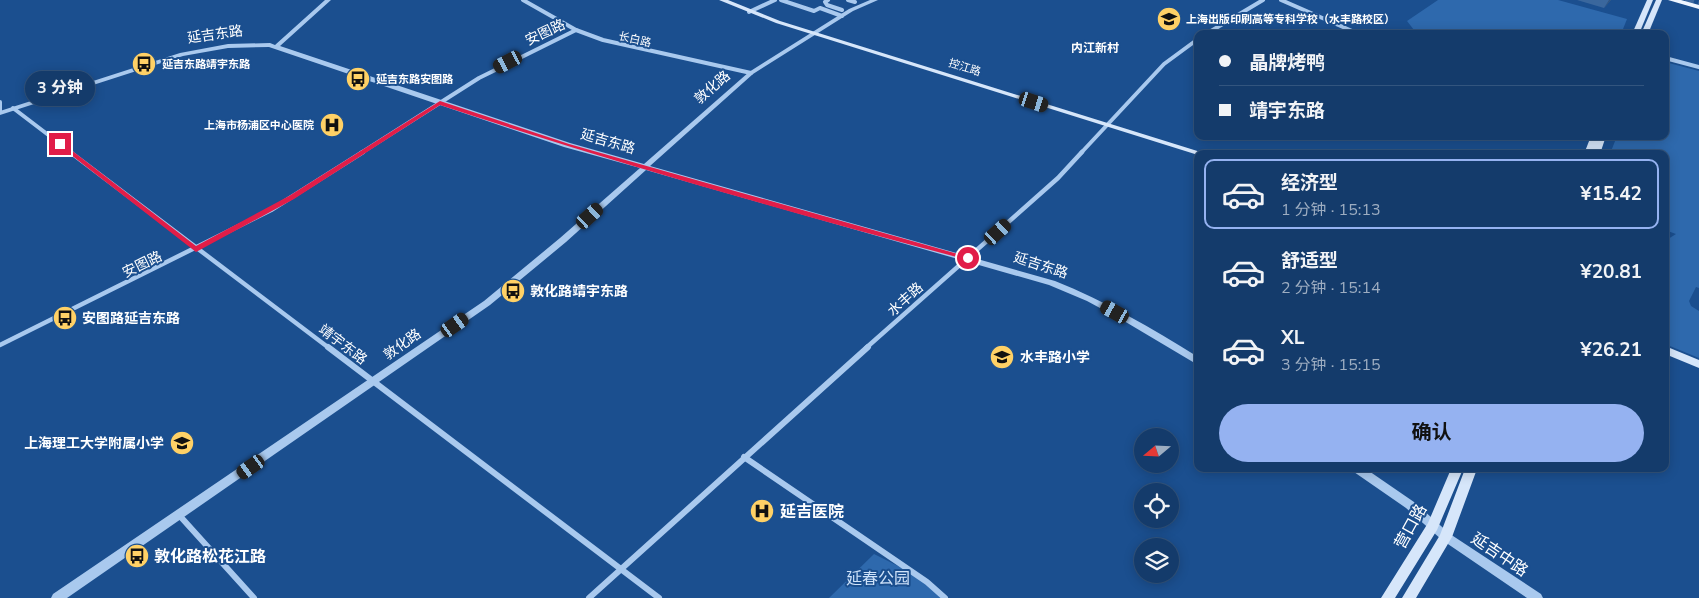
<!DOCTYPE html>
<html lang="zh">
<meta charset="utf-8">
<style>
body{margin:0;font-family:"Nunito Sans","Noto Sans SC",sans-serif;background:#214673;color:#f1f3f6;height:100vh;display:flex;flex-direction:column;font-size:19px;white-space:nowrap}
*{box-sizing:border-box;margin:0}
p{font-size:16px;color:#9dadc1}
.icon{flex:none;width:28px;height:28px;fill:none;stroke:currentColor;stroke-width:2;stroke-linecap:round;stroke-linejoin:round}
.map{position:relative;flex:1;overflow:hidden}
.panel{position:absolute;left:1194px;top:150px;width:475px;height:322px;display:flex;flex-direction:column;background:#143b6b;border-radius:10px;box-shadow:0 2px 12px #0003,0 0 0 1px #33557e}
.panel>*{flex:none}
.guide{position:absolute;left:1194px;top:30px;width:475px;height:110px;border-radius:10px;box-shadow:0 2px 12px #0003,0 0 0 1px #33557e;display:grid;align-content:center;height:110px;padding:0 25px;background:#143b6b}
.needle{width:32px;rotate:251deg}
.tools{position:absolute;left:1134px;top:428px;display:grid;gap:10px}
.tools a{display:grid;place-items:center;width:45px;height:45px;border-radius:50%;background:#143b6b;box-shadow:0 2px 12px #0003,0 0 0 1px #33557e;font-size:25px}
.end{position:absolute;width:22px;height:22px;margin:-11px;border:6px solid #e11d48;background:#fff;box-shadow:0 0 0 2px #fff}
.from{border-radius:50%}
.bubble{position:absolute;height:35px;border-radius:18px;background:#143b6b;box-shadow:0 2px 12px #0003,0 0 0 1px #33557e;font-size:16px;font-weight:700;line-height:35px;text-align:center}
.car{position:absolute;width:15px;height:30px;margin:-15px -8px;border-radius:6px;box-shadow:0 0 4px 1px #0007;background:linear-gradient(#222 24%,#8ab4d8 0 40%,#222 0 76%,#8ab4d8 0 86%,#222 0)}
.guide b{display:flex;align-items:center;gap:18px;height:48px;font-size:19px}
.guide b+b{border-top:1px solid #33557e}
.guide i{width:12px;height:12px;background:#f1f3f6}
ul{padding:9px 0 0;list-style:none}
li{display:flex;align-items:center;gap:15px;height:70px;margin:0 10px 8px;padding:0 15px;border:2px solid transparent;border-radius:10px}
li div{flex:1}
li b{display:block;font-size:19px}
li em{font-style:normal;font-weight:700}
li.active{border-color:#95b2f1}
li>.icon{width:45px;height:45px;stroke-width:1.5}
.cta{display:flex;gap:10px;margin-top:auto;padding:10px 25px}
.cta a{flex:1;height:58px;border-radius:30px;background:#95b2f1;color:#111;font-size:20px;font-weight:700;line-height:58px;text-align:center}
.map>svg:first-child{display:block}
</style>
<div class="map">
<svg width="1699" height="598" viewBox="0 0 1699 598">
<rect width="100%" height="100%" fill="#1b4f8f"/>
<g fill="#2e69ad">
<polygon points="1438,0 1558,0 1627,19 1621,34 1410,34 1414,30 1407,21"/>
<polygon points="1665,62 1699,71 1699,288 1696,287 1689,301 1691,306 1699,311 1699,358 1665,344 1665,241 1676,234 1665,230 1665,154 1610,154 1617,136 1665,136"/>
<polygon points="874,554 908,571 945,598 829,598"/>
</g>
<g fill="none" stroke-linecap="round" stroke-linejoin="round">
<polyline stroke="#3d69a0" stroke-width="9" stroke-dasharray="9 4.5" stroke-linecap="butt" points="1685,0 1699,4"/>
<g stroke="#a9c9ee" stroke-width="4">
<polyline points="523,0 576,30 603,40 751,73"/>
<polyline points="781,0 814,11 820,8 842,16"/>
<polyline points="828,0 825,2 827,5 842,10"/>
<polyline points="848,0 855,2"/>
<polyline points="1281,0 1359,34"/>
<polyline points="749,12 775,0"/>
<polyline points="1206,34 1263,0"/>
<polyline points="1665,58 1699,67"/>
<polyline points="0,102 0,112"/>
<polyline points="13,108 72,153"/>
<polyline points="361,153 479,78 576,30"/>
<polyline points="1081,153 1164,64 1198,39"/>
</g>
<g stroke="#a9c9ee" stroke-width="4.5">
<polyline points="70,152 329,348"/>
<polyline points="0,345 271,210 363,152"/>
<polyline points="866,348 1058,178 1082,152"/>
</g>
<g stroke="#a9c9ee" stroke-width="6">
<polyline points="328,347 659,598"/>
<polyline points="744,457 927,582 945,598"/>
<polyline points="179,515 254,598"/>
<polyline points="589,598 868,347"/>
</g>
<g fill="#a9c9ee" fill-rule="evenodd">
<path d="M325,0H331L280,46L570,143L644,164L749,72L849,9L870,0H878L853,11L753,74L650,166L1055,281C1105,301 1152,328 1198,357V365L1124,321L1087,301L1049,285L646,170L566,242L490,305L67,598H51L53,594L484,301L560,238L640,168L564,147L269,47L228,48L183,56L0,115V111L180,53L228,44L270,43L275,45Z"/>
<polygon points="1353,469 1366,469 1414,502 1450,534 1541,594 1543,598 1527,598 1442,540 1406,508 1354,472"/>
</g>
<g fill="#d6e6fa" fill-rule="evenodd">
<polygon points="719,0 728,0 780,21 1207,154 1198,155 776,23"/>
<polygon points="1647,0 1653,0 1639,34 1632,34"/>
<polygon points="1656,0 1662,0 1648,34 1641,34"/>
<polygon points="1591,136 1606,136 1600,154 1584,154"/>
<polygon points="1665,346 1699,360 1699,368 1665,354"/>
<polygon points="1451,469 1463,469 1437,530 1395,598 1381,598 1428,523"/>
<polygon points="1465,469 1477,469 1452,537 1416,598 1402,598 1440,535"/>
</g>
<polygon fill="#f0f6ff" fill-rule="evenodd" points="1668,0 1681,0 1699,5 1699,9"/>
</g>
<polygon fill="#3a679d" points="1577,0 1611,0 1604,8"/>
<polygon fill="#305480" points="1609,0 1611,0 1604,8"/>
<path fill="#e11d48" d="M440,101L569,144L972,258L968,260C791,213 615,163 440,105L294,199L196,252L57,144L62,143L196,246L289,196Z"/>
<defs>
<g id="university-disc" transform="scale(1.25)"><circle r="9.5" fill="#ffd166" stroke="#1b4f8f"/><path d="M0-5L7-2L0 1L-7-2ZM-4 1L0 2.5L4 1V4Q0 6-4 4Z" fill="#111"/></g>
<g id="bus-disc" transform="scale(1.25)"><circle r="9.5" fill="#ffd166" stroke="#1b4f8f"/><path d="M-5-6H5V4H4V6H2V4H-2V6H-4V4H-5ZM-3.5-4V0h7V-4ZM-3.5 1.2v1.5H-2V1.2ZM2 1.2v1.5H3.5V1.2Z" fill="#111"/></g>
<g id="hospital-disc" transform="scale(1.25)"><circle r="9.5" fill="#ffd166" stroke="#1b4f8f"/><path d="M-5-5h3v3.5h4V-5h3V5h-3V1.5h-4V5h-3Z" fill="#111"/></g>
<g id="school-disc" transform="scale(1.25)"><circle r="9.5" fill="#ffd166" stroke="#1b4f8f"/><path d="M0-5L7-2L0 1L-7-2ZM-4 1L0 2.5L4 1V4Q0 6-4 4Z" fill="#111"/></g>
</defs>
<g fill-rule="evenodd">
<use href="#university-disc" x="1169" y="19"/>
<use href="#bus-disc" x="144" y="64"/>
<use href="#bus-disc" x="358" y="79"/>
<use href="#hospital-disc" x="332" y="125"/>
<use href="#bus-disc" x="513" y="291"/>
<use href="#bus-disc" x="65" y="318"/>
<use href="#school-disc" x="1002" y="357"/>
<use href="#school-disc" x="182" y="443"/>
<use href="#hospital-disc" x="762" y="511"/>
<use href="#bus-disc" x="137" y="556"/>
</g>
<g text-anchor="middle" stroke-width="4" stroke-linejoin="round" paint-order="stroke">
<g font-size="11" font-weight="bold" fill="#fff" stroke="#1b4f8f" text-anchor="start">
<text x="1186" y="23">上海出版印刷高等专科学校（水丰路校区）</text>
<text x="162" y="68">延吉东路靖宇东路</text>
<text x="376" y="83">延吉东路安图路</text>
<text x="314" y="129" text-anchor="end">上海市杨浦区中心医院</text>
</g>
<g font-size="11" fill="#fff" stroke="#1b4f8f">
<text transform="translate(635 39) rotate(13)" y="4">长白路</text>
<text transform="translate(965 67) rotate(17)" y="4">控江路</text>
</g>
<g font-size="12" font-weight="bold" fill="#fff" stroke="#1b4f8f">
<text x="1095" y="52">内江新村</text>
</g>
<g font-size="14" fill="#fff" stroke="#1b4f8f">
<text transform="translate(545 32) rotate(-25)" y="5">安图路</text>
<text transform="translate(215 34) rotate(-8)" y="5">延吉东路</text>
<text transform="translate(712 87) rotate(-41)" y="5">敦化路</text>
<text transform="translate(608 141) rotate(16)" y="5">延吉东路</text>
<text transform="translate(142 264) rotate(-26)" y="5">安图路</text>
<text transform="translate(1041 265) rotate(18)" y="5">延吉东路</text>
<text transform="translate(905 299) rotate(-42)" y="5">水丰路</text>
<text transform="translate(343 344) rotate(37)" y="5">靖宇东路</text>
<text transform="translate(402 344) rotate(-35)" y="5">敦化路</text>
</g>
<g font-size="14" font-weight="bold" fill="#fff" stroke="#1b4f8f" text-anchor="start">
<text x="530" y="296">敦化路靖宇东路</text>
<text x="82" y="323">安图路延吉东路</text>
<text x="1020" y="362">水丰路小学</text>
<text x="164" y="448" text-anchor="end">上海理工大学附属小学</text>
</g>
<g font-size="16" font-weight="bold" fill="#fff" stroke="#1b4f8f" text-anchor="start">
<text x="780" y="517">延吉医院</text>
<text x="154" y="562">敦化路松花江路</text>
</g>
<g font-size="16" fill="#fff" stroke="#1b4f8f">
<text transform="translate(1410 526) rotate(-61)" y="6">营口路</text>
<text transform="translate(1500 554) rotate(34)" y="6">延吉中路</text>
</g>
<g font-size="16" fill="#cfe3fa" stroke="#1b4f8f">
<text x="878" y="584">延春公园</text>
</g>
</g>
</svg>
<div class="tools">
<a><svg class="needle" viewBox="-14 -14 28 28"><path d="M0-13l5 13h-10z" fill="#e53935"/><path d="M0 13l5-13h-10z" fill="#9dadc1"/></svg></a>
<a><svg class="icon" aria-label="locate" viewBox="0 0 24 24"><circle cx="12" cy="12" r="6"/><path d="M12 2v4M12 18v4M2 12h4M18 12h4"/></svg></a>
<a><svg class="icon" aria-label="layers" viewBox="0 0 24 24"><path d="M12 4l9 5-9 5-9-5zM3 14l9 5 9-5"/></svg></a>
</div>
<i class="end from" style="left:968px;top:258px"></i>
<i class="end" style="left:60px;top:144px"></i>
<div class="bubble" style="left:25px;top:71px;width:70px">3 分钟</div>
<i class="car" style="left:508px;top:62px;rotate:243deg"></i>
<i class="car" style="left:1034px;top:102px;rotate:108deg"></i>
<i class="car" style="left:590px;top:216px;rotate:48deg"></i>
<i class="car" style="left:998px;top:232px;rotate:48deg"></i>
<i class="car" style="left:1115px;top:312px;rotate:299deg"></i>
<i class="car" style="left:455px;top:325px;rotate:55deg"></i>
<i class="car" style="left:251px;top:467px;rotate:235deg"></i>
<div class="guide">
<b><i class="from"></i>晶牌烤鸭</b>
<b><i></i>靖宇东路</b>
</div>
<section class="panel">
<ul>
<li class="active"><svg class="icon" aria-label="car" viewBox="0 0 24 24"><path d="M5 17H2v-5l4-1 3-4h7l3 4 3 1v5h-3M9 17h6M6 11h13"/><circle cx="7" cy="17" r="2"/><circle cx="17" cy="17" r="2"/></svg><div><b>经济型</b><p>1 分钟 · 15:13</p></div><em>¥15.42</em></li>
<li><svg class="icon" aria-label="car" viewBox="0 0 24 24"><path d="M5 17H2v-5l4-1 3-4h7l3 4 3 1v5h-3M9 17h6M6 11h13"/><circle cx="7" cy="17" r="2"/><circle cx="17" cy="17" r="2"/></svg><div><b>舒适型</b><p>2 分钟 · 15:14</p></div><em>¥20.81</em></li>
<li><svg class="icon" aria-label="car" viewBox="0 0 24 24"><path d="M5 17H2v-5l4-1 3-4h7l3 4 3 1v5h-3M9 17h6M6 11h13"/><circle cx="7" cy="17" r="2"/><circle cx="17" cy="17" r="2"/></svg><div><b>XL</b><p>3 分钟 · 15:15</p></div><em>¥26.21</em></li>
</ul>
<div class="cta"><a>确认</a></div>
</section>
</div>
